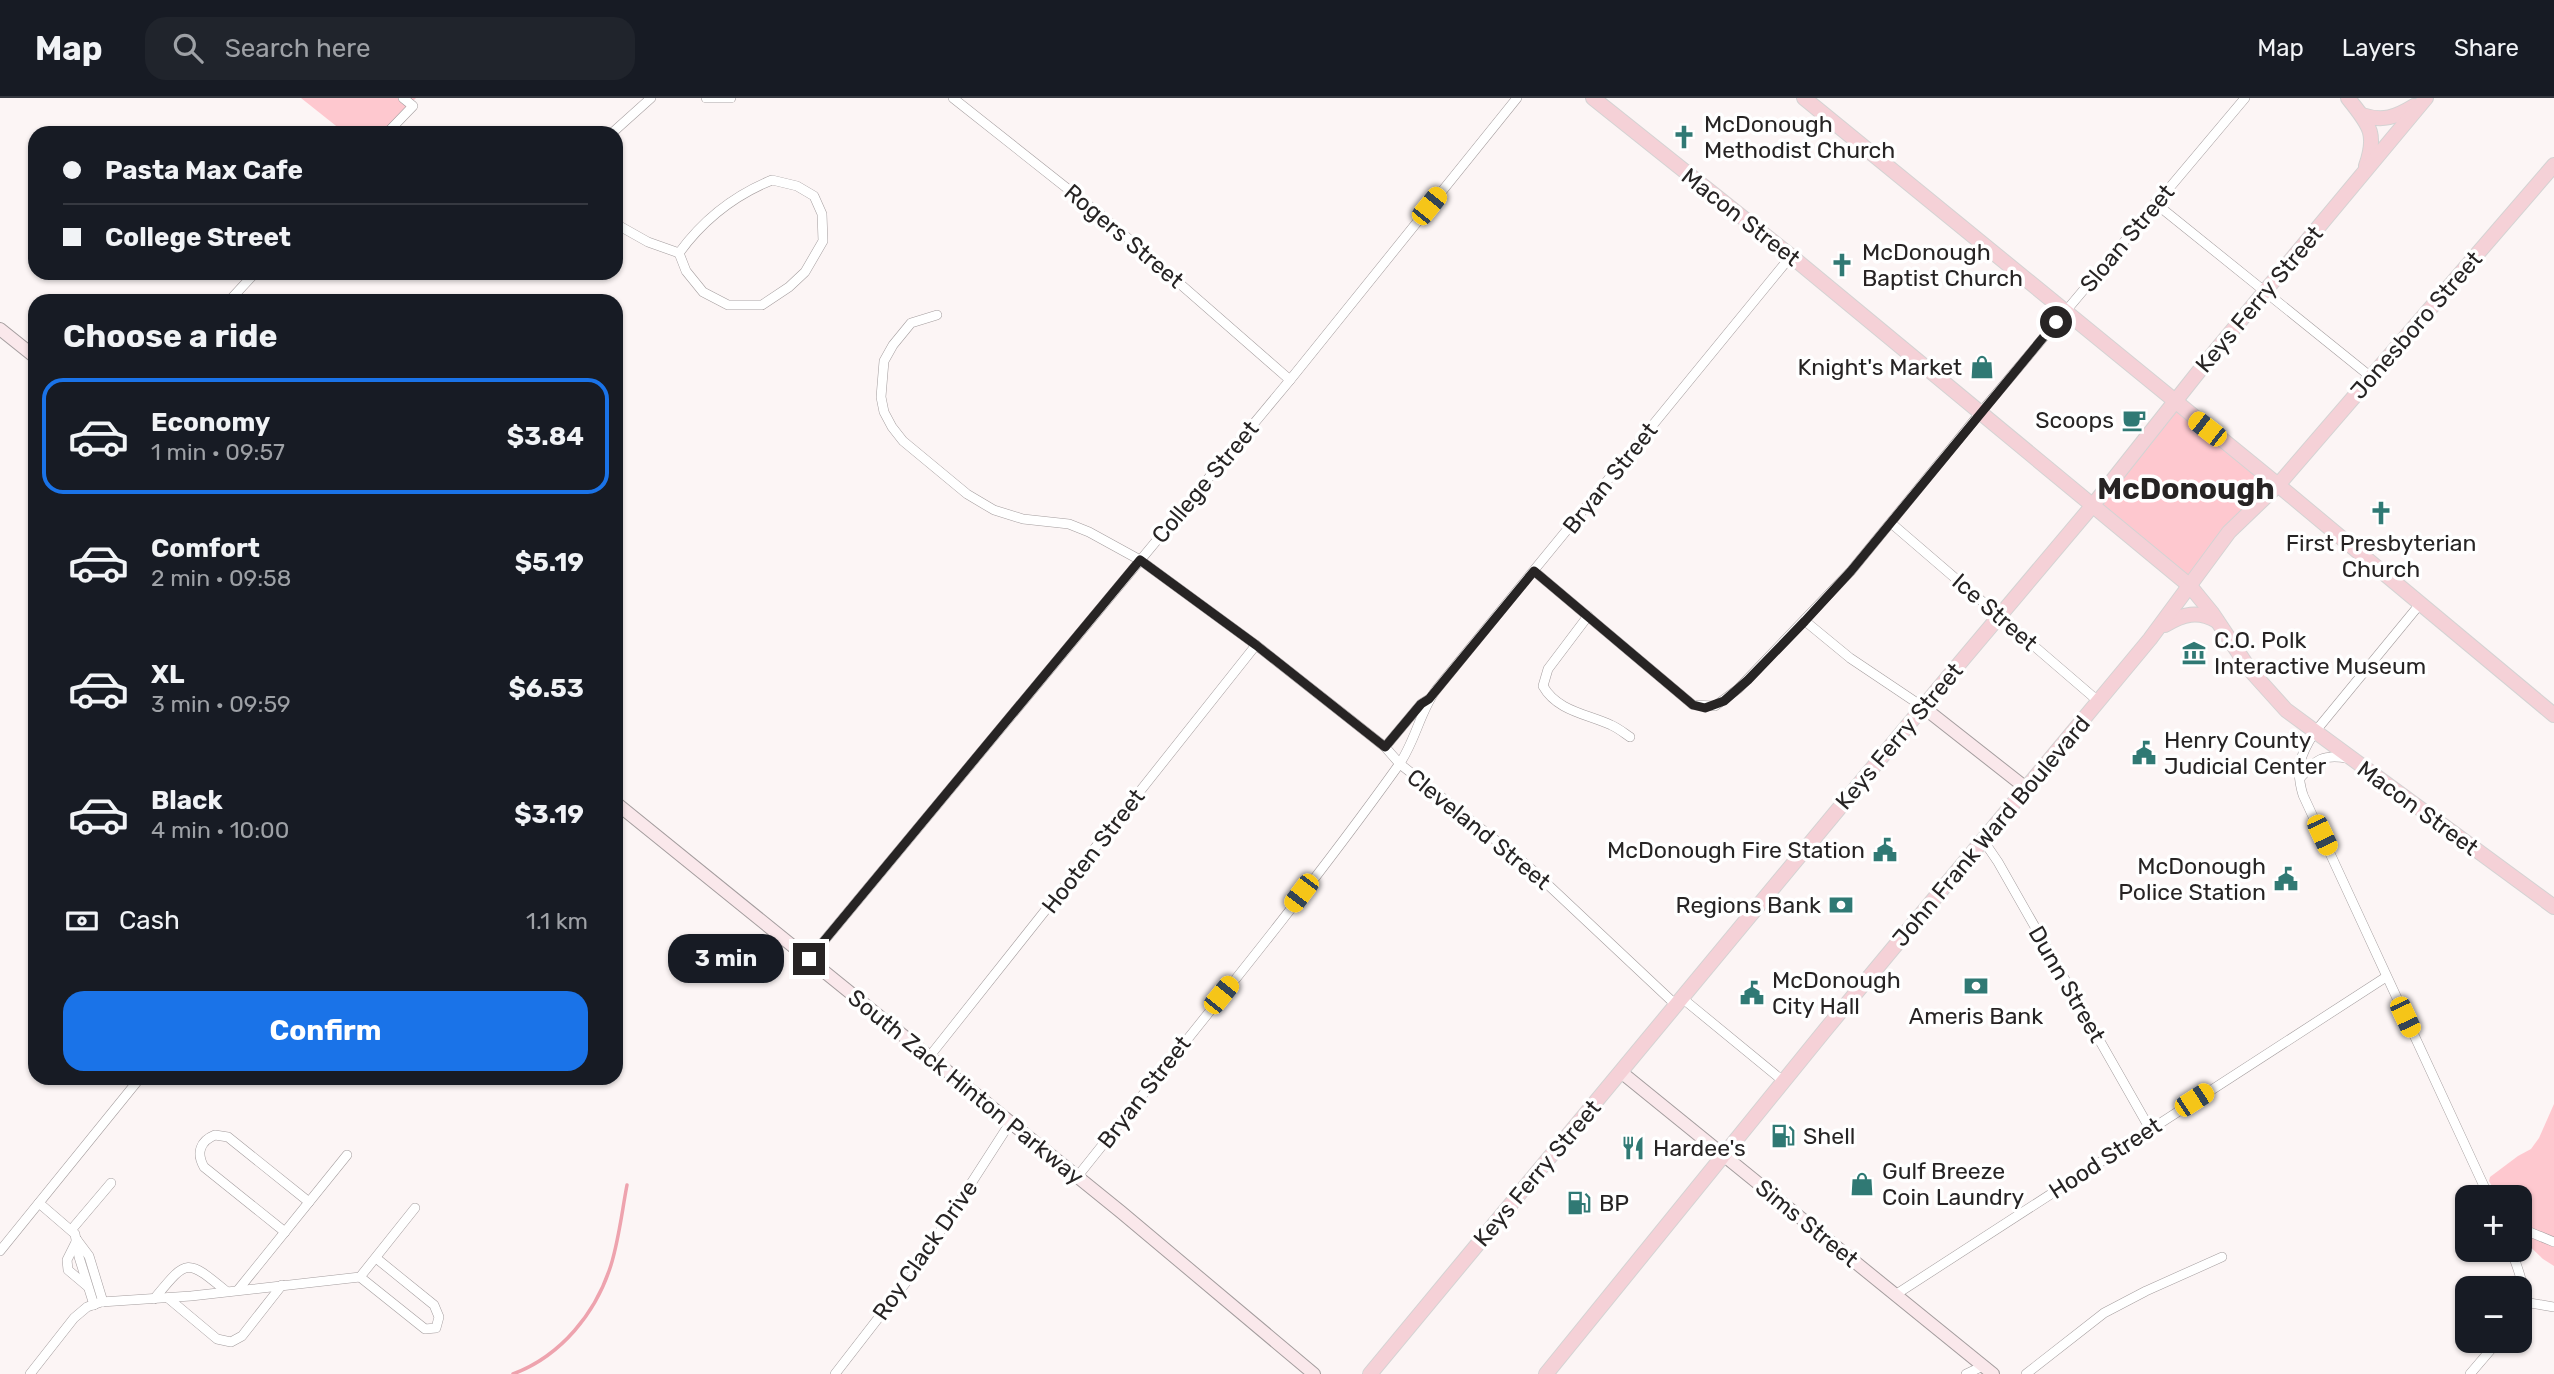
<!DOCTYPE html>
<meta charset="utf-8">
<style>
body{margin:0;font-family:Rubik,sans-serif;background:#20242c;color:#f1f3f6;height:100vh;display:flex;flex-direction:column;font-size:26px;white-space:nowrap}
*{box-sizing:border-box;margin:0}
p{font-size:23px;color:#9ea1a6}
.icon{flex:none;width:38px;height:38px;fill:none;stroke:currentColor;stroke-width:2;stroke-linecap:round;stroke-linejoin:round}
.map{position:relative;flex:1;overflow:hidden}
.panel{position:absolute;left:28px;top:196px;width:595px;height:791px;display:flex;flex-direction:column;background:#171b24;border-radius:21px;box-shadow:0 2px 5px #0004}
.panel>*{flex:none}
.banner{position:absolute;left:28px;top:28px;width:595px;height:154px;border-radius:21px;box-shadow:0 2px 5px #0004;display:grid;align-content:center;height:154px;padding:0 35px;background:#171b24}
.tools{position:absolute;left:2455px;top:1087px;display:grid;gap:14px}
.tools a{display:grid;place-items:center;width:77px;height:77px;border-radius:14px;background:#171b24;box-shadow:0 2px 5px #0004;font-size:35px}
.end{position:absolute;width:32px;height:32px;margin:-16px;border:9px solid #272424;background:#fff;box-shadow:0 0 0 4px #fff}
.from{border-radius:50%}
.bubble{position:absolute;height:49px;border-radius:21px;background:#171b24;box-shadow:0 2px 5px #0004;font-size:23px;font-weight:700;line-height:49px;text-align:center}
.car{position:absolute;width:21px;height:42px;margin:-21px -10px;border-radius:9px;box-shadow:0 0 5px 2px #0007;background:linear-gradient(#f5c518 24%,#345 0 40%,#f5c518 0 76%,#345 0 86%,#f5c518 0)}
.banner b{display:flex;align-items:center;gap:24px;height:66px;font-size:26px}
.banner b+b{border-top:2px solid #363941}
.banner i{width:18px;height:18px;background:#f1f3f6}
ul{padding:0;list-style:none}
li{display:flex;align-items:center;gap:21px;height:116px;margin:0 14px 10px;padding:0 21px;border:4px solid transparent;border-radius:21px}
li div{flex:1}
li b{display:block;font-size:26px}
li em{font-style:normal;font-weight:700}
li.on{border-color:#1a73e8}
li>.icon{width:63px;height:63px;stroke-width:1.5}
h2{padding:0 35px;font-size:32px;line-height:84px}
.pay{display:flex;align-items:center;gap:18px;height:77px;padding:0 35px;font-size:26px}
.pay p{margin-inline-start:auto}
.button{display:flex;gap:14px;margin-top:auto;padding:14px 35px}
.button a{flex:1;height:80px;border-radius:21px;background:#1a73e8;color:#fff;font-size:28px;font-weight:700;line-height:80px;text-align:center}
header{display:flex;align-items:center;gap:42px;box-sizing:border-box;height:98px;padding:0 35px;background:#171b24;border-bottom:2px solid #363941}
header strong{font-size:33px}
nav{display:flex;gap:38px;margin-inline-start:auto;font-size:24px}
.search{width:490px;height:63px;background:#20242c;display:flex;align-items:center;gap:18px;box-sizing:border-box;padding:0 24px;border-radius:21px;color:#9ea1a6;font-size:26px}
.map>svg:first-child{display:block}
</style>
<header>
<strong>Map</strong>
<div class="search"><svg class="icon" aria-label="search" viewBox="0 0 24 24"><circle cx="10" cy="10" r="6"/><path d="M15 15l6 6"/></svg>Search here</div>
<nav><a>Map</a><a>Layers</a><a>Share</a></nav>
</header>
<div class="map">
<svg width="2554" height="1276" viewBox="0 0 2554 1276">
<rect width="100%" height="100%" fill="#fcf5f5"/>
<g fill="#fec8cf">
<polygon points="301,0 416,0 381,35 345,35"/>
<polygon points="2174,304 2278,387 2190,488 2093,407"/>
<polygon points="2554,1006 2554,1168 2543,1161 2520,1139 2520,1099 2498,1099 2489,1083 2490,1079 2518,1058 2531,1051 2539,1040"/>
</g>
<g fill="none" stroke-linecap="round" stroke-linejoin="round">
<path stroke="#eea3ae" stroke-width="3.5" d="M513,1276C561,1258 596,1215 611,1167C619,1141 622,1113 627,1087"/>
<g stroke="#a49d9e" stroke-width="10">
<g id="street">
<polyline points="706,0 731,0"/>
<polyline points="953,0 1107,122 1290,282"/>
<polyline points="387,35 413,8 403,0"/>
<polyline points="612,35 651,0"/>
<path d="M772,82L797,88L814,98L822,116L823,143L805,174L789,189L762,207H728L703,194L686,173L679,155C703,122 735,97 772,82Z"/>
<polyline points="2155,105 2371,279"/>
<polyline points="616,126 648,144 679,155"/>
<polyline points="229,203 255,175"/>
<polyline points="937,217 911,225 893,247 884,263 881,299 884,314 892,329 903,343 967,396 994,412 1023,421 1069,426 1089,434 1140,462 1256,547 1351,622 1385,649 1400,666 1528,768 1676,907"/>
<polyline points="1891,425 2098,603"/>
<polyline points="1534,473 1693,607 1715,608 1738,591 1851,473 1981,314 2245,0"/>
<path d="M2420,506L2314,635C2300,657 2295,671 2303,697L2489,1099"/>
<path d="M1588,518L1548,571L1543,588C1557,613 1587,616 1611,627C1618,630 1624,635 1630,639"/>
<polyline points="1805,523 1850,560 1923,609"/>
<polyline points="1385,649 1421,606 1429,601"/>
<path d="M2300,680C2316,662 2321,656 2347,660"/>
<polyline points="1983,742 1998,764 2150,1031"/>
<polyline points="809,861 1290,282 1517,0"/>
<polyline points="1682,900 1783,983"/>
<polyline points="929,959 1256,547"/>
<path d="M1077,1079C1185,943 1297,809 1398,668C1415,645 1420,613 1436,592L1791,158"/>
<polyline points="39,1105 75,1136 79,1159 94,1207"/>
<polyline points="2520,1130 2554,1144"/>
<polyline points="72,1131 111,1085"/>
<path d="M285,1134L204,1069C196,1055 200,1043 215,1037L228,1039L309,1104"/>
<polyline points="77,1142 89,1158 103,1204"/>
<polyline points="77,1142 67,1162 68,1172 87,1188"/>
<path d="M2511,1152C2517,1169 2529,1194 2520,1211"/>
<polyline points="0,1153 140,980"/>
<polyline points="360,1179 425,1231 436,1230 439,1219 434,1207 376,1160"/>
<polyline points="238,1192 347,1057"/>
<polyline points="1895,1197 2386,879"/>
<polyline points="168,1200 217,1241 231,1244 242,1238 282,1187"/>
<path d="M154,1201C187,1161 186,1160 226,1193"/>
<polyline points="2524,1204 2554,1209"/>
<polyline points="30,1276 74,1220 87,1209 101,1204 191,1198 360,1179 415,1110"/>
<polyline points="835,1276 914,1174 1010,1025"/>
<polyline points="1966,1276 1983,1268"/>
<polyline points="2026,1276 2104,1215 2146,1193 2222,1159"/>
<polyline points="2470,1276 2499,1242"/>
</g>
</g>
<g stroke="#a49d9e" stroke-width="14">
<g id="secondary">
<polyline points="0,231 35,259"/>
<polyline points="1923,609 2026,690"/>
<polyline points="616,705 1121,1114 1314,1276"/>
<polyline points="1621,974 1993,1276"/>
</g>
</g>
<g stroke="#d4d3d3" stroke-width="16">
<g id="primary">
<polyline points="1593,0 1791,158 2190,488 2212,515 2250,572 2286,612 2554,809"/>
<polyline points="1804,0 2278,387 2554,617"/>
<path d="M2348,0C2368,26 2378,34 2366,68"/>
<path d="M2362,17C2383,24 2396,19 2414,8"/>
<path d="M2165,527C2183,516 2198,512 2217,523"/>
<polyline points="1370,1276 1943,585 2093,407 2211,258 2426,0"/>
<polyline points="1546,1276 1826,931 2150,541 2229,434 2278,387 2554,67"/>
</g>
</g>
<use href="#street" stroke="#fff" stroke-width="9"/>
<use href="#secondary" stroke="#fae8eb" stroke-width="12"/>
<use href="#primary" stroke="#f5d1d7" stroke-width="14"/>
</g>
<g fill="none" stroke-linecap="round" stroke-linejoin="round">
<polyline stroke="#272424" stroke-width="9" points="809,861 1140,462 1256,547 1385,649 1421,606 1429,601 1534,473 1693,607 1705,610 1724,603 1748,582 1805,523 1851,473 2056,224"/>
</g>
<defs>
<g id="church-bare" transform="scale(1.89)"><path d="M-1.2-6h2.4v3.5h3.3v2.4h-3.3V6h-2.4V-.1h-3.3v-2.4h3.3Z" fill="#307974" stroke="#fff" stroke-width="2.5" paint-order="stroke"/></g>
<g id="shop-bare" transform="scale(1.89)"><path d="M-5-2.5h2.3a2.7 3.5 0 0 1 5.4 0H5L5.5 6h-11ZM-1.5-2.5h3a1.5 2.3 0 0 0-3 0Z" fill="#307974" stroke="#fff" stroke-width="2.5" paint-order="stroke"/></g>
<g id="cafe-bare" transform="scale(1.89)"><path d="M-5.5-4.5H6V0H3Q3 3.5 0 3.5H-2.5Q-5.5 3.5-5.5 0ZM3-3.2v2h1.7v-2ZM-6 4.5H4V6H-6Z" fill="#307974" stroke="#fff" stroke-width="2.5" paint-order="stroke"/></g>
<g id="museum-bare" transform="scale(1.89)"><path d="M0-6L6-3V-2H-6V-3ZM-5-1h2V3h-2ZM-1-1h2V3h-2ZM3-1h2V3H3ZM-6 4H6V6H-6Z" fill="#307974" stroke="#fff" stroke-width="2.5" paint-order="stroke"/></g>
<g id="civic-bare" transform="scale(1.89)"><path d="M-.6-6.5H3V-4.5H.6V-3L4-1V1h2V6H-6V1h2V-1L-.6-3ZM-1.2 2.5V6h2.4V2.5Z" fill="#307974" stroke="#fff" stroke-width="2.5" paint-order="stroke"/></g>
<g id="bank-bare" transform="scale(1.89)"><path d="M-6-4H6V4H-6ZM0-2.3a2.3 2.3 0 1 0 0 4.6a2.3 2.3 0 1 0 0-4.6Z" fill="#307974" stroke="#fff" stroke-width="2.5" paint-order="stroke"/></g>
<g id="fuel-bare" transform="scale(1.89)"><path d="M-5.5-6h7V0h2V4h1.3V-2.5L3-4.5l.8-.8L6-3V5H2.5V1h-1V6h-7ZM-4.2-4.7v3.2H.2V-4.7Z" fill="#307974" stroke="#fff" stroke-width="2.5" paint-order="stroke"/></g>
<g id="restaurant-bare" transform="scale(1.89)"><path d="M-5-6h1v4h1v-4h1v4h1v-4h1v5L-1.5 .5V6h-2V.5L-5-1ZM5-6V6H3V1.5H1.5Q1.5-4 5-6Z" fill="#307974" stroke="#fff" stroke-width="2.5" paint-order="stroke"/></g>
</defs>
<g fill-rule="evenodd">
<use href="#church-bare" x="1684" y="39"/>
<use href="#church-bare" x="1842" y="167"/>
<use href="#shop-bare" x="1982" y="269"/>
<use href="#cafe-bare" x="2134" y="322"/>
<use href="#church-bare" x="2381" y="415"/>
<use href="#museum-bare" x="2194" y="555"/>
<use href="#civic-bare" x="2144" y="655"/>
<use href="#civic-bare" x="1885" y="752"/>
<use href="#civic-bare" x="2286" y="781"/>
<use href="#bank-bare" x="1841" y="807"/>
<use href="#bank-bare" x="1976" y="888"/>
<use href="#civic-bare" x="1752" y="895"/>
<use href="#fuel-bare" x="1783" y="1038"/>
<use href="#restaurant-bare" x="1633" y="1050"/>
<use href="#shop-bare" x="1862" y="1086"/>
<use href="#fuel-bare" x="1579" y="1105"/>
</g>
<g text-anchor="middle" stroke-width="7" stroke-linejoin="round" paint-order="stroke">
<g font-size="23" fill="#272424" stroke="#fff" text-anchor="start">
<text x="1704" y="34">McDonough<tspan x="1704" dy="26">Methodist Church</tspan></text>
<text x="1862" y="162">McDonough<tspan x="1862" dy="26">Baptist Church</tspan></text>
<text x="1962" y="277" text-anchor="end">Knight's Market</text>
<text x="2114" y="330" text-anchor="end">Scoops</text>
<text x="2381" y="453" text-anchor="middle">First Presbyterian<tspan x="2381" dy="26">Church</tspan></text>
<text x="2214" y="550">C.O. Polk<tspan x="2214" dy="26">Interactive Museum</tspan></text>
<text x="2164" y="650">Henry County<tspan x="2164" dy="26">Judicial Center</tspan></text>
<text x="1865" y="760" text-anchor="end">McDonough Fire Station</text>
<text x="2266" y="776" text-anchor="end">McDonough<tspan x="2266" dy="26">Police Station</tspan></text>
<text x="1821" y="815" text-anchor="end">Regions Bank</text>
<text x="1772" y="890">McDonough<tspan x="1772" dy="26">City Hall</tspan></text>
<text x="1976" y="926" text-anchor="middle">Ameris Bank</text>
<text x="1803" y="1046">Shell</text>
<text x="1653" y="1058">Hardee's</text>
<text x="1882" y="1081">Gulf Breeze<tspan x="1882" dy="26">Coin Laundry</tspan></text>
<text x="1599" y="1113">BP</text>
</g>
<g font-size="23" fill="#272424" stroke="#fff">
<text transform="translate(1741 119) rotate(38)" y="8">Macon Street</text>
<text transform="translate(1124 138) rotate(40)" y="8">Rogers Street</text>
<text transform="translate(2127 140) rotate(-50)" y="8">Sloan Street</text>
<text transform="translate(2259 201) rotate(-50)" y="8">Keys Ferry Street</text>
<text transform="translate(2416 227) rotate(-49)" y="8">Jonesboro Street</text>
<text transform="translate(1610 380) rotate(-51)" y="8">Bryan Street</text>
<text transform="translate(1205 384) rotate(-50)" y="8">College Street</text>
<text transform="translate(1995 514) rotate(41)" y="8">Ice Street</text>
<text transform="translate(1899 638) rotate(-50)" y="8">Keys Ferry Street</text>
<text transform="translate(2418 710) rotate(36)" y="8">Macon Street</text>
<text transform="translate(1479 731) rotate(39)" y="8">Cleveland Street</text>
<text transform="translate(1991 733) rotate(-50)" y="8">John Frank Ward Boulevard</text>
<text transform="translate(1093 753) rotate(-52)" y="8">Hooten Street</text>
<text transform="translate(2067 886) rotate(60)" y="8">Dunn Street</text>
<text transform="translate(966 989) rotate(39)" y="8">South Zack Hinton Parkway</text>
<text transform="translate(1144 994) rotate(-52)" y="8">Bryan Street</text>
<text transform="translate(2105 1060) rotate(-33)" y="8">Hood Street</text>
<text transform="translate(1537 1075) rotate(-50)" y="8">Keys Ferry Street</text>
<text transform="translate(1807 1125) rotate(39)" y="8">Sims Street</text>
<text transform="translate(925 1152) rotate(-55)" y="8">Roy Clack Drive</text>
</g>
<g font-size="30" font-weight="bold" fill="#272424" stroke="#fff">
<text x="2186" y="401">McDonough</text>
</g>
</g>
</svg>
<div class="tools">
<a>+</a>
<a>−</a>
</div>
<i class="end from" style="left:2056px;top:224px"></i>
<i class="end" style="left:809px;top:861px"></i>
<div class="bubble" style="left:668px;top:836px;width:116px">3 min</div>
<i class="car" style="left:1429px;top:108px;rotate:39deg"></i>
<i class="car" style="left:2207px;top:331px;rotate:308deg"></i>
<i class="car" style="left:2322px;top:737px;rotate:155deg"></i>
<i class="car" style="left:1301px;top:795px;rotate:217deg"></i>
<i class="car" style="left:1221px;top:897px;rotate:39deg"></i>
<i class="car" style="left:2405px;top:919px;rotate:155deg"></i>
<i class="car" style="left:2194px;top:1002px;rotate:57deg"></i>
<div class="banner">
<b><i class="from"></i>Pasta Max Cafe</b>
<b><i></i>College Street</b>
</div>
<section class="panel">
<h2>Choose a ride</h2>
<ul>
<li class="on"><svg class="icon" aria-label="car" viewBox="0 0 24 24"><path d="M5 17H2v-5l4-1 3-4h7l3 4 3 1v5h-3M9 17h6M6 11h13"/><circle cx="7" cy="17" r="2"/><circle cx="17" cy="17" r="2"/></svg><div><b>Economy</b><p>1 min · 09:57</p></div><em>$3.84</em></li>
<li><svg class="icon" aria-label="car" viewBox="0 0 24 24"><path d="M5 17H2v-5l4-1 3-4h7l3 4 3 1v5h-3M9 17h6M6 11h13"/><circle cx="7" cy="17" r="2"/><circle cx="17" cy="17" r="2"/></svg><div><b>Comfort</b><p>2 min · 09:58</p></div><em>$5.19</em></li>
<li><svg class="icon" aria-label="car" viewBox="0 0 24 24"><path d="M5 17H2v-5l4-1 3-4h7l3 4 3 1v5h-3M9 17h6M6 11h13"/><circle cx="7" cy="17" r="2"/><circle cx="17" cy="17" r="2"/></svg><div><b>XL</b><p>3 min · 09:59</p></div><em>$6.53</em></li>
<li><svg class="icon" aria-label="car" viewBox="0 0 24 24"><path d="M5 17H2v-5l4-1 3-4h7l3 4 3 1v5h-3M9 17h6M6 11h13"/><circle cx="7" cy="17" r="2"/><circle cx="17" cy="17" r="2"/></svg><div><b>Black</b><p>4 min · 10:00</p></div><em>$3.19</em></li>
</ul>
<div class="pay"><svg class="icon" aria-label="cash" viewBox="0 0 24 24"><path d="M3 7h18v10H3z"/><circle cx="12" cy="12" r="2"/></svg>Cash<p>1.1 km</p></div>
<div class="button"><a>Confirm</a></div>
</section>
</div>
